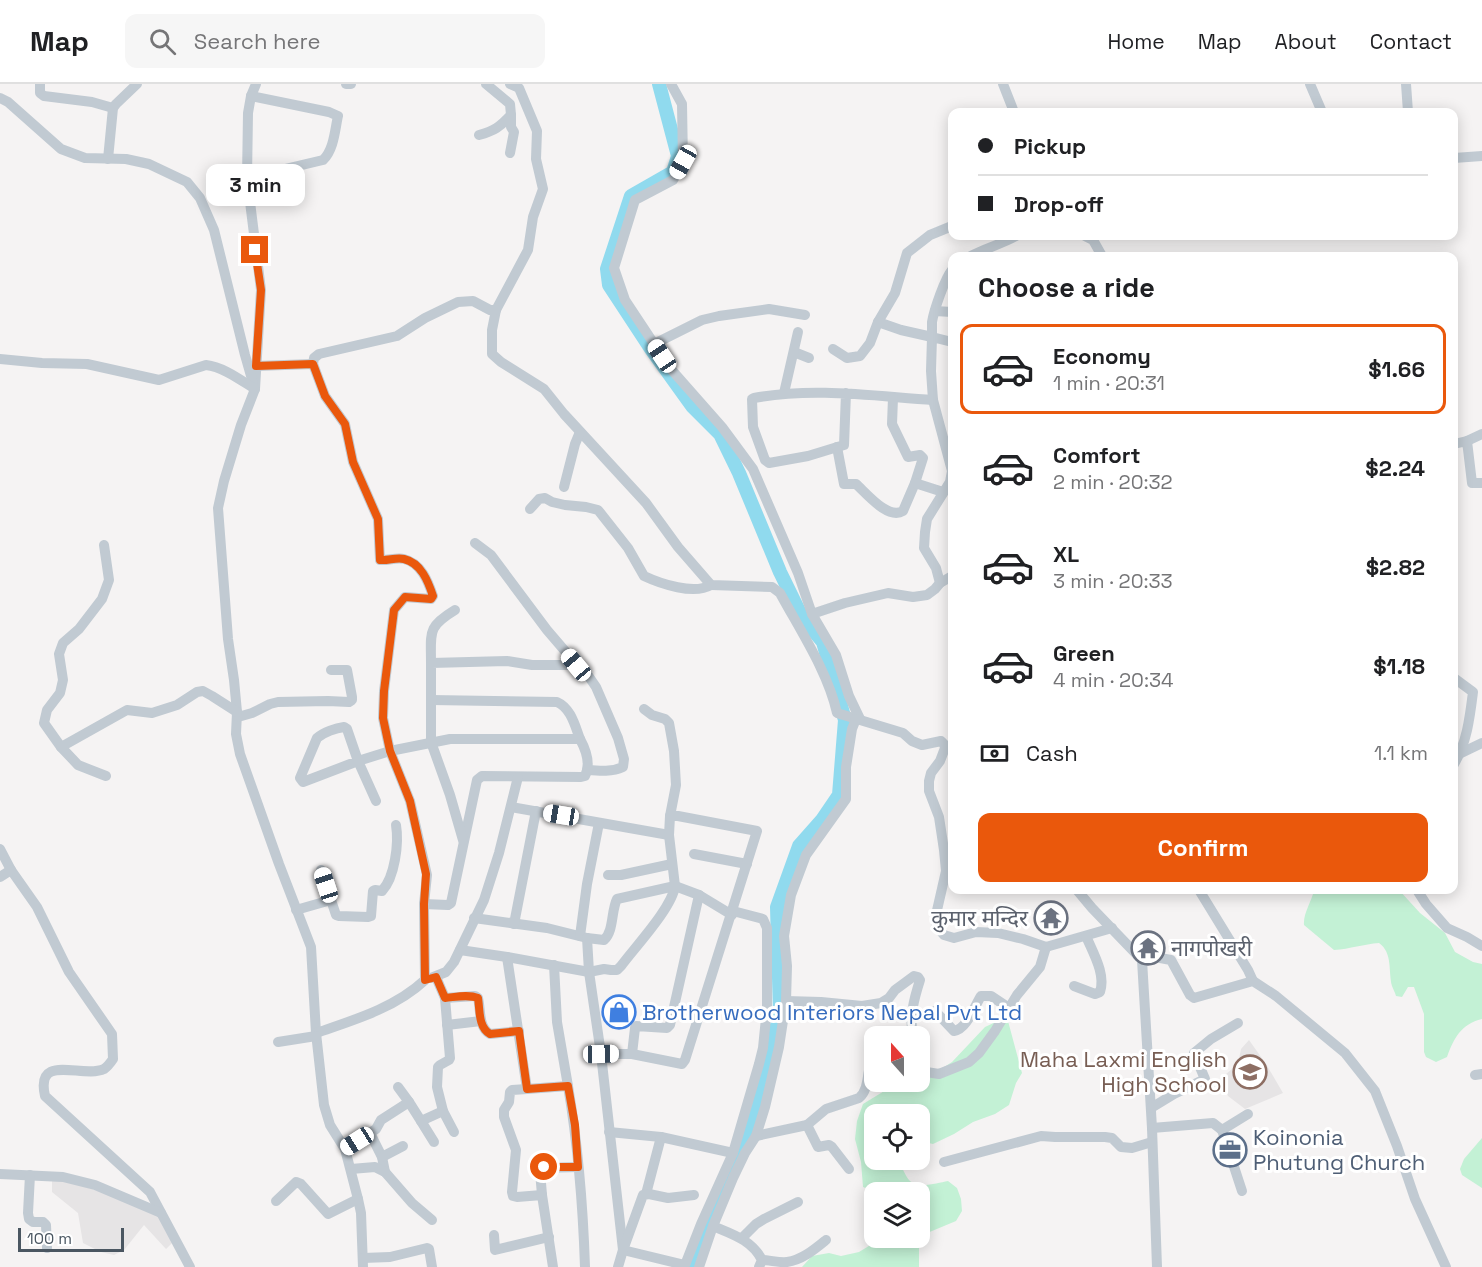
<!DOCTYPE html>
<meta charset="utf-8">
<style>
body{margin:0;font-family:"Space Grotesk","Noto Sans Devanagari",sans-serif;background:#f6f6f6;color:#202124;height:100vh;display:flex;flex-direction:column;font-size:22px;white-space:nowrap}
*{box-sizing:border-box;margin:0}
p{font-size:20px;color:#757577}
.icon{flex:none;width:33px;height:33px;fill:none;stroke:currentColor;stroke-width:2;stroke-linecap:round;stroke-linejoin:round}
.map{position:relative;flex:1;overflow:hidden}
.sheet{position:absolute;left:948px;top:168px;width:510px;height:642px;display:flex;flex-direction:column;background:#fff;border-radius:12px;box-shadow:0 3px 15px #0003}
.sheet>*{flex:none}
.top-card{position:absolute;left:948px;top:24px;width:510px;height:132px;border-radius:12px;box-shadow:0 3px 15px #0003;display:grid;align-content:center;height:132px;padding:0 30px;background:#fff}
.needle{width:39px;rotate:339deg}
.buttons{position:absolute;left:864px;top:942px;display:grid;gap:12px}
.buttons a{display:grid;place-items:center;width:66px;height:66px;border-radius:12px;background:#fff;box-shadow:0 3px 15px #0003;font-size:30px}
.scale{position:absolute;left:18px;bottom:15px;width:106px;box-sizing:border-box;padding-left:6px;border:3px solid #4a5661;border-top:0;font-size:16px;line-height:21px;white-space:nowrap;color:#4a5661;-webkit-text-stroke:4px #fff;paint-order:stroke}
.end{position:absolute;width:27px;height:27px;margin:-14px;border:8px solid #ea580c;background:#fff;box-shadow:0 0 0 3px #fff}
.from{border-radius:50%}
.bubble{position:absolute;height:42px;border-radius:12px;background:#fff;box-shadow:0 3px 15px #0003;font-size:20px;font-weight:600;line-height:42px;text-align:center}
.car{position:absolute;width:18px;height:36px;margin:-18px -9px;border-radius:8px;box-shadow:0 0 4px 2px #0007;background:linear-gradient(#fff 24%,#345 0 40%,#fff 0 76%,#345 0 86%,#fff 0)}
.top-card b{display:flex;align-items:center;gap:21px;height:57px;font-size:22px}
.top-card b+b{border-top:2px solid #e0e0e0}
.top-card i{width:15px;height:15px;background:#202124}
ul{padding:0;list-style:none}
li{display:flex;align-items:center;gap:18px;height:90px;margin:0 12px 9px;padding:0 18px;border:3px solid transparent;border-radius:12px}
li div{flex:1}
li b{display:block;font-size:22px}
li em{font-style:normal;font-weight:600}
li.on{border-color:#ea580c}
li>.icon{width:54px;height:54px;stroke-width:1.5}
h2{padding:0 30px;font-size:27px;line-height:72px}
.pay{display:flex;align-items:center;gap:15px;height:66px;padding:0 30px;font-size:22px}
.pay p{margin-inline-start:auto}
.primary-button{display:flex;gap:12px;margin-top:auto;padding:12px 30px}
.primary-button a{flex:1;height:69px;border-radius:12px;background:#ea580c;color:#fff;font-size:24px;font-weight:600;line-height:69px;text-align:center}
header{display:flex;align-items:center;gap:36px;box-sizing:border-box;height:84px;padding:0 30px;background:#fff;border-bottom:2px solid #e0e0e0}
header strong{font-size:28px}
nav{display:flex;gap:33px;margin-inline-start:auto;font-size:21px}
.search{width:420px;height:54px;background:#f6f6f6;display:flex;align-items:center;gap:15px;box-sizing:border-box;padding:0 21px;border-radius:12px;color:#757577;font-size:22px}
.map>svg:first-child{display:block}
</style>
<header>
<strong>Map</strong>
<div class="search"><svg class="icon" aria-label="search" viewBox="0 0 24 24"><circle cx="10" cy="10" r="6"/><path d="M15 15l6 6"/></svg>Search here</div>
<nav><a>Home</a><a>Map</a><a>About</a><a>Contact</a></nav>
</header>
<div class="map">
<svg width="1482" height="1183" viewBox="0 0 1482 1183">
<rect width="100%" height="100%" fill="#f5f3f3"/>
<g fill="#e6e4e5">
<polygon points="1249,956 1266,980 1283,1009 1245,1025 1228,1012 1220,995 1238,980 1241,965"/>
<polygon points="52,1092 151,1124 177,1154 166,1165 144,1141 124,1166 114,1171 101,1168 83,1159 78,1129 52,1108"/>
</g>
<g fill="#c3f1d5">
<path d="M1314,806H1399L1420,829L1445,849L1455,868L1473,878L1482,880V935C1461,940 1454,954 1447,973L1436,978L1426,973L1424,968V930L1414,903H1408L1402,913L1396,912C1395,908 1393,905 1392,902C1388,887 1393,869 1379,859C1364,860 1350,865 1334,866L1304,841C1303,829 1312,817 1314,806Z"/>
<path d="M1002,935L1008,937L1022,989L1016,999L1009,1021L995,1030L973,1038L954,1050L933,1060L920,1057V1030H874V1076H898C902,1082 905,1092 910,1097C919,1105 937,1099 948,1097L957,1104L961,1115L962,1127L956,1137L920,1152V1108H877L863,1103L861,1078L855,1055L857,1037L863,1020L899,998H920V990L941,985L952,978L985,943Z"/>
<polygon points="1482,1054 1482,1104 1462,1091 1460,1085 1464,1075"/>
<polygon points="882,1154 919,1154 919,1183 802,1183 812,1172 829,1169 841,1172 859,1168"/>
</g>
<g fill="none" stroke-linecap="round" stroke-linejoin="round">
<polyline stroke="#90daee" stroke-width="14" points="659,0 678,72 673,88 631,112 607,185 609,201 651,265 692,322 720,350 739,389 780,488 802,533 823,558 845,636 839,711 822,736 799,762 777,823 780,929 751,1047 743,1059 690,1183"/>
<g stroke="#c1cad2" stroke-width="10">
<polyline points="40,0 40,9 44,12 92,18 113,24"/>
<polyline points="256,0 251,12 248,29 247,94 261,206 255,305 241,341 224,397 218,424 228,555 234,596 237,628 236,650 240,670 279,780 311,863 316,949 324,1021 330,1041 345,1065 358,1115 361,1129 363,1183"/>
<polyline points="346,0 351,0"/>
<path d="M510,0L519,4L537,47L536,75L543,105L533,133L528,166L496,226L492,246V270L501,278L544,305L564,330L646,419L678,463L711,501L772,503L780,509C800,546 828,588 837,629L903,649L912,657L922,661L941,657L944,660L945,664L940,677L931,689L929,697V707L939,733L944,766L946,787L935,835L938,844L944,851L954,854L976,848L998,849L1023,855L1046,863L1112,844"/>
<polyline points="671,0 682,20 683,78 673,96 635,116 614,184 625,216 670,284 722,343 753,385 798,489 812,530 836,571 849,612 860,635"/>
<polyline points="1003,0 1014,28"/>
<polyline points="1310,0 1322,28"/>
<polyline points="1406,0 1408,28"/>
<polyline points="0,14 8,18 61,65 85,74 126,75 149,80 187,98 200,114 214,146 245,271 253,299"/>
<path d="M479,51C494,47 500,43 511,31L510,20L486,0"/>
<polyline points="510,69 514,48 511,43 511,31"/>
<polyline points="1454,74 1482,72"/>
<polyline points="108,75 113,24 116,20 137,0"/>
<path d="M247,94L323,76C334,66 335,45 338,32L329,28L251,12"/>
<polyline points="1085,152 1093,156 1102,172"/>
<path d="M971,172C986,164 1002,160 1016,152"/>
<polyline points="935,227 952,228"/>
<polyline points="878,238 895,209 907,169 930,151 952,142"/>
<polyline points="654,260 702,236 719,232 769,225 805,231"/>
<path d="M833,265L847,274L860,272L870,259L878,238L901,246L932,253C932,248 932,243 932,238C934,226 945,194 952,186"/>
<polyline points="794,268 809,274"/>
<path d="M0,275L42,279L87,280L159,296L206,281C223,283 239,295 255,305"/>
<polyline points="256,282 313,280"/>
<polyline points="784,309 798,248"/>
<path d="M846,309L844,361L808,372L769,379L765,376L753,343L752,315L754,314C813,303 873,312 933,316"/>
<polyline points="1467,357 1482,350"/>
<polyline points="1454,360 1467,357 1472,399 1482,399"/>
<path d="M837,363L844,400H856C867,410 888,436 903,427L915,399L923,374L920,371L908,373L892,340L893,314"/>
<polyline points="915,399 943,408"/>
<polyline points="564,403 575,360 580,348"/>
<path d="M530,425L539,415L545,414L552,418L565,421L586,423L598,426L628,464L644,492C661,500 694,511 711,501"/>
<polyline points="475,459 491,471 547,546 577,581"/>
<polyline points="104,461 109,496 102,515 79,545 63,559 59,570 63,596 60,609 47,626 44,639 61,663 78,681 106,692"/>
<polyline points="940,499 936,484 924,464 925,448 927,435 950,398 952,387 933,316 931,287 932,253 952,258"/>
<polyline points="812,530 845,519 888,509 913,513 927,511 935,505 940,499 952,492"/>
<path d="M431,579C431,548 427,543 455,526"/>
<path d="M1454,594L1473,608C1470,632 1467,659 1454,680"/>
<path d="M431,616L557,618C571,624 575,642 580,655"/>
<polyline points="644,625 652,631 665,635 669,639 674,667 676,701 670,732"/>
<polyline points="238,633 252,629 270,620 278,618 328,617 349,618 352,616 352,613 347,586 331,586"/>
<polyline points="61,663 127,626 152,629 177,621 197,608 203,607 212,612 237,628"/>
<polyline points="1457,671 1482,659"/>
<path d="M376,717L358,677L347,645L344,643C336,644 324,648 317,654L300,694L303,698L358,677L390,667L450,655H580C586,666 591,680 585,692L581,693L482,692L477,696L451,819L448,821L424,820"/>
<polyline points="511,723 669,751"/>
<path d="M463,756L450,711L431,658V579L507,577L532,581H577L585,587L596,603L618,654L624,675L623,683C612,688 600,687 587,686"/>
<path d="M0,765L11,786L37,823L69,888L112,950L113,975C111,978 107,983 104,985C83,995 35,968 45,1012L150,1108L190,1183"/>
<polyline points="694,770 747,780"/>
<polyline points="321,786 331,816"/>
<polyline points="608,791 621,791 672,780"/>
<polyline points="0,793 11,786"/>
<polyline points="1077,806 1092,824 1142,876 1152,1044 1157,1183"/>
<polyline points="1199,806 1248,886 1253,897"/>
<polyline points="1417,806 1426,820 1447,844 1467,853 1482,862"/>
<polyline points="699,811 732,831"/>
<path d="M296,826L331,816L336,831L339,832L368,833L371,832L373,807L375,806L382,807C395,793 399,759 396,741"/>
<path d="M474,834L547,844L587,854L604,856C614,847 611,827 617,815L675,802L699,811L670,941L667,944L636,942L635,944L632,970"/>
<polyline points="514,840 536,727"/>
<polyline points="580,852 587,800 599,739"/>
<polyline points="587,854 589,888 601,970 623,1166"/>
<path d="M460,866L507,873L589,888L604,885L611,886H617L621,882C635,863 672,824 675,802L669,751L670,732H678L757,747L685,976L682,980L632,970H601"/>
<polyline points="507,873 527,1005 568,1002 557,938 554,881"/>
<polyline points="1142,876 1155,873 1171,876 1190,911 1194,914 1253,897 1276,912 1345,969 1375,1007 1397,1062 1415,1115 1446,1183"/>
<polyline points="431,894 446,888 454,878 484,816 499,769 518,693"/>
<path d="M1074,902L1095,910L1100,908C1106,890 1093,869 1086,852"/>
<path d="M445,914L475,912L478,914C481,926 478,943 490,950L519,947"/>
<path d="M786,917L821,918L862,922L881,919L889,914L895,906L914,892L918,893L920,896C914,915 909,933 913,952"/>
<path d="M935,927L954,947C967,945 974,923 981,912H991L1009,924"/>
<polyline points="447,941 481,937"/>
<path d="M316,949C354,936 395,924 425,896L424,820L427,791L410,717L390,667L383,634L384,607L394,526L405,513L431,515L433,512C428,497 421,479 404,475C396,473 388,477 380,476L378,435L353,378L345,340L325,312L313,280L314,274L319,270L397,252L425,234L458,218L473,217L490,226H496"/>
<polyline points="278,958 316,952"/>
<polyline points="920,987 939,990 969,978 979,969 995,947 1017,911 1040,883 1046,863"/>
<polyline points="1475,991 1482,990"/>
<path d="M568,1002C578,1061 583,1123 585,1183"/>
<polyline points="398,1003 409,1018"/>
<polyline points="527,1005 512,1006 510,1008 509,1018 504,1026 504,1033 516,1066 512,1108 513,1112 517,1113 542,1111 553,1183"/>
<polyline points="1151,1024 1174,1010 1205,995 1194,969 1211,955 1238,939"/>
<polyline points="443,1027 454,1048"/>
<polyline points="421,1037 434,1058"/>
<polyline points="807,1041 818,1063 829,1061 832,1063 849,1085"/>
<polyline points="1152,1044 1213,1039 1222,1046 1248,1030"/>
<polyline points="1222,1046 1242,1107"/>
<polyline points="609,1048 661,1053 733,1069"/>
<polyline points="370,1049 382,1073 385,1088"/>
<path d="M756,1052L807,1041L826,1025L859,1014C871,1004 866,982 874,970"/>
<polyline points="345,1065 376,1045 381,1036 409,1018 421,1037 443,1027 437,1003 438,983 440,981 449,976 450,974 445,914 436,893"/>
<polyline points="382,1073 403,1062"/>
<polyline points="944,1078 1041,1052 1055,1053 1105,1053 1112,1054 1121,1063 1132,1064 1152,1058"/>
<polyline points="351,1085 375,1083 385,1088 412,1119 432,1136"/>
<polyline points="0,1090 63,1093 95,1101 161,1129"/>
<polyline points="30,1091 28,1129 29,1135 33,1138 43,1138 46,1141 47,1164"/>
<polyline points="646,1110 661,1053"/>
<polyline points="542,1111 540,1087 542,1084 578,1083"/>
<polyline points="276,1117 296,1098 301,1100 328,1130 358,1115"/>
<path d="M713,1142C732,1150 752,1156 762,1176L759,1183"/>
<polyline points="494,1151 495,1166 549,1153"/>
<polyline points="742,1154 756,1140 764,1135 798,1118"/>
<polyline points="623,1166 685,1181 701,1140 733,1069 759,980 763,964 767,924 767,844 763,835 733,827"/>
<polyline points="363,1174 390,1173 427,1164 429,1165 432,1183"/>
<path d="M762,1176C770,1176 779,1179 787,1178C802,1176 815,1165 826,1156"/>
<polyline points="618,1183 623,1166 643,1111 649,1110 668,1114 694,1111"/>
<polyline points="699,1183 713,1142 733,1094 745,1069 756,1052 765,1023 779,963 786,917 787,882 784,852 791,811 806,771 846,715 846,683 852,645 856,635"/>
</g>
</g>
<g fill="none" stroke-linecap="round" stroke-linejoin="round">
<path stroke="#ea580c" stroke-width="8" d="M255,166L261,206L256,282L313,280L325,312L345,340L353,378L378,435L380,476C388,477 396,473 404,475C421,479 428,497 433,512L431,515L405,513L394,526L384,607L383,634L390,667L410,717L426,790L424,820L425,896L436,893L445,914C456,913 468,910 478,914C480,926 478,943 490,950L519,947L527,1005L568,1002L575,1041L578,1083H544"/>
</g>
<defs>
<g id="temple-ring" transform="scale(1.725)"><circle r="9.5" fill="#fff" stroke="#6b7280" stroke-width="1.5"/><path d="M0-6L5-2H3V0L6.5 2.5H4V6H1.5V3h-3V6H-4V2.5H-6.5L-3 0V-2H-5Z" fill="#6b7280"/></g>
<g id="shop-ring" transform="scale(1.725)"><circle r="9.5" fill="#fff" stroke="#3f7fe0" stroke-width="1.5"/><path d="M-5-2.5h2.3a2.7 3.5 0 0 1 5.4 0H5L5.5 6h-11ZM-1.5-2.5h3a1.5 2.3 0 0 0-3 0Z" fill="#3f7fe0"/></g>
<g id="school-ring" transform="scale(1.725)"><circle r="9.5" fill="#fff" stroke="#8d6e63" stroke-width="1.5"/><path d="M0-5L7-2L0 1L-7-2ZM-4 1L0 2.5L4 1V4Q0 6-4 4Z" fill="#8d6e63"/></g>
<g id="office-ring" transform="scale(1.725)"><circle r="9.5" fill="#fff" stroke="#5c6f8a" stroke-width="1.5"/><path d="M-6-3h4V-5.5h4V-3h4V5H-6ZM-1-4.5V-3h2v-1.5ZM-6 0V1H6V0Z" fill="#5c6f8a"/></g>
</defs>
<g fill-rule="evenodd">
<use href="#temple-ring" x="1051" y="834"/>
<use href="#temple-ring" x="1148" y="864"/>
<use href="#shop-ring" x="619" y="928"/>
<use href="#school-ring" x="1250" y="988"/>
<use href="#office-ring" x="1230" y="1066"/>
</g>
<g text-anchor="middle" stroke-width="6" stroke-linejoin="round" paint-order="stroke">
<g font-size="22" fill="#5b616d" stroke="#fff" text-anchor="end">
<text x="1028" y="842">कुमार मन्दिर</text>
<text x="1171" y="872" text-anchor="start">नागपोखरी</text>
</g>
<g font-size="22" fill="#366cbe" stroke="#fff" text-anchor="start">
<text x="642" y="936">Brotherwood Interiors Nepal Pvt Ltd</text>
</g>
<g font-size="22" fill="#785e54" stroke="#fff" text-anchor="end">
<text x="1227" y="983">Maha Laxmi English<tspan x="1227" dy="25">High School</tspan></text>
</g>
<g font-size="22" fill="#4e5e75" stroke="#fff" text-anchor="start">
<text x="1253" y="1061">Koinonia<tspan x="1253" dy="25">Phutung Church</tspan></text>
</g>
</g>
</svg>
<div class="buttons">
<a><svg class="needle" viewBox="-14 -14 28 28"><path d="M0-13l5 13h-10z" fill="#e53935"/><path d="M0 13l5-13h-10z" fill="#757577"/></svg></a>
<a><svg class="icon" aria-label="locate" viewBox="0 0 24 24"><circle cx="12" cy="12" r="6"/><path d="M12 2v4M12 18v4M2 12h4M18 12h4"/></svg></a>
<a><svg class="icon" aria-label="layers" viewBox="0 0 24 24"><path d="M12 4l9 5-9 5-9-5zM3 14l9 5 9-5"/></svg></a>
</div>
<div class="scale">100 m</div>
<i class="end from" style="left:544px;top:1083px"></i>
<i class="end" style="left:255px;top:166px"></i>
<div class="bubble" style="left:206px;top:80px;width:99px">3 min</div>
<i class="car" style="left:683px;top:78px;rotate:209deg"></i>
<i class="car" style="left:662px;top:272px;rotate:326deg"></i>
<i class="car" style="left:576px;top:581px;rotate:320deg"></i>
<i class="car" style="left:561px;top:731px;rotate:279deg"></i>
<i class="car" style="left:326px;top:801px;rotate:342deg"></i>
<i class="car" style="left:601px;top:970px;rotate:89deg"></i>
<i class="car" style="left:357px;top:1057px;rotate:238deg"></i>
<div class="top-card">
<b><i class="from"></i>Pickup</b>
<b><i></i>Drop-off</b>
</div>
<section class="sheet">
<h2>Choose a ride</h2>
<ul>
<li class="on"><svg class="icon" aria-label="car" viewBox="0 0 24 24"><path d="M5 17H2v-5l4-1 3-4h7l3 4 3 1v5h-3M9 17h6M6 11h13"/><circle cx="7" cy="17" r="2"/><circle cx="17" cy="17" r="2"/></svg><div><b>Economy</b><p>1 min · 20:31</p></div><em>$1.66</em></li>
<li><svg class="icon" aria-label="car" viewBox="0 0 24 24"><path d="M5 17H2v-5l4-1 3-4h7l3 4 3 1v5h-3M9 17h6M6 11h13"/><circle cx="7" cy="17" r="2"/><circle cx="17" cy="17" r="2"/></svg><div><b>Comfort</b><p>2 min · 20:32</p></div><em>$2.24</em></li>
<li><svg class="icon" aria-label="car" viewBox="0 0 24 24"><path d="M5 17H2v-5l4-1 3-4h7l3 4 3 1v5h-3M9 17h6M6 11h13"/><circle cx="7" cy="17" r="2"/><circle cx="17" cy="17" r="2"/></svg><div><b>XL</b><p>3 min · 20:33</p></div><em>$2.82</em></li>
<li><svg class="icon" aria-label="car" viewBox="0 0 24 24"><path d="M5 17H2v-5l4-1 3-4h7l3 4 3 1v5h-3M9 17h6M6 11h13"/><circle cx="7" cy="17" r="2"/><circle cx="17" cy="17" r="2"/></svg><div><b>Green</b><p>4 min · 20:34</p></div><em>$1.18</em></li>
</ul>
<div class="pay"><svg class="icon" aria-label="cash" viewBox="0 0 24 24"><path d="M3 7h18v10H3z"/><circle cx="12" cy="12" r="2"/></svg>Cash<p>1.1 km</p></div>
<div class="primary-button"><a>Confirm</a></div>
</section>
</div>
